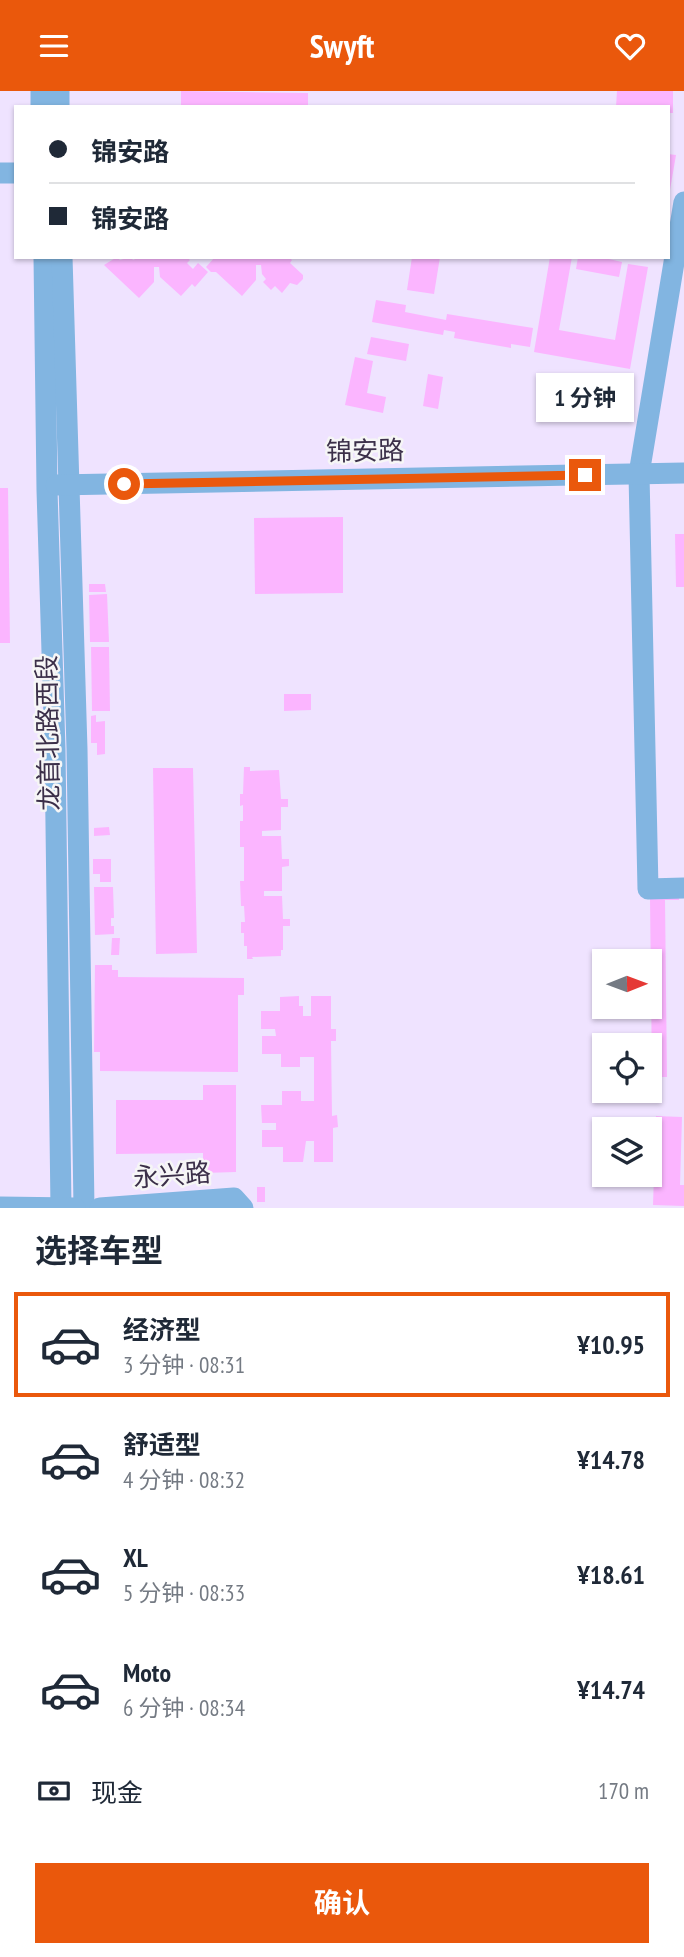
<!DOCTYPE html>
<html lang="zh">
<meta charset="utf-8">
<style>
body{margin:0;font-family:"PT Sans Narrow","Noto Sans SC",sans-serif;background:#f2f2f3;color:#1f2937;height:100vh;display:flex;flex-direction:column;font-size:26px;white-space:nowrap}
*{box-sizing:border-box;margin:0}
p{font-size:23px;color:#747a83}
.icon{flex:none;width:38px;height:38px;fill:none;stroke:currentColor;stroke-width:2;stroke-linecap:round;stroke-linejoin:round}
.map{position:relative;height:1117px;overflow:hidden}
.details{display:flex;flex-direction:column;background:#fff;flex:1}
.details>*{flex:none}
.top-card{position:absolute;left:14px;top:14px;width:656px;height:154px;border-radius:0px;box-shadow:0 2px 5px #0004;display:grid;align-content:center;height:154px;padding:0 35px;background:#fff}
.needle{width:46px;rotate:89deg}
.tools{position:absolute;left:592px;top:858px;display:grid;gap:14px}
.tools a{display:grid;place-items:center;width:70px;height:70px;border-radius:0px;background:#fff;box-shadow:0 2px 5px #0004;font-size:35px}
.end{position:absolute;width:32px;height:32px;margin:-16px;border:9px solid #ea580c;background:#fff;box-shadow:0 0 0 4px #fff}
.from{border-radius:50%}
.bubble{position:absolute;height:49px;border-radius:0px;background:#fff;box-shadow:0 2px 5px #0004;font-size:23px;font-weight:700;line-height:49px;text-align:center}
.top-card b{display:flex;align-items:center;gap:24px;height:66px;font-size:26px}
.top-card b+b{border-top:2px solid #e0e1e3}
.top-card i{width:18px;height:18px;background:#1f2937}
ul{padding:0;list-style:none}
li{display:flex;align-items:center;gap:21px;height:105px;margin:0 14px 10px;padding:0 21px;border:4px solid transparent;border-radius:0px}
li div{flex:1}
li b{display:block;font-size:26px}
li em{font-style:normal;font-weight:700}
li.selected{border-color:#ea580c}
li>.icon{width:63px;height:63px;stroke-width:1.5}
h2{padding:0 35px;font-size:32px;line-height:84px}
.pay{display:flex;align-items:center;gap:18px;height:77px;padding:0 35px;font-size:26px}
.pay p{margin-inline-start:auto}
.button{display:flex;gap:14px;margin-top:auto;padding:14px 35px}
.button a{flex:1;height:80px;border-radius:0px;background:#ea580c;color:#fff;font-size:28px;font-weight:700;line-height:80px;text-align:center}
header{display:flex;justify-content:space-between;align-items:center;height:91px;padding:0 35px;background:#ea580c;color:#fff;font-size:32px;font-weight:700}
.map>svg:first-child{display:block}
</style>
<header><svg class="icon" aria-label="menu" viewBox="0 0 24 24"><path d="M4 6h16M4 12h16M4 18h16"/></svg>Swyft<svg class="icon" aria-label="heart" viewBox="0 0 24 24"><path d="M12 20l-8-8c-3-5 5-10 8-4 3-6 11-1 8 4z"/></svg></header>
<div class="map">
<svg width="684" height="1117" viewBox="0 0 684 1117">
<rect width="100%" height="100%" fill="#efe3ff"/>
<g fill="#fbb5ff">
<polygon points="181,0 308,2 308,16 181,16"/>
<polygon points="617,0 673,0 673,22 668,22 668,16 616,16"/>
<polygon points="668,63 676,64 670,99 668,99"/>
<polygon points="117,166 120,169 131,166 133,169 140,166 186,166 190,169 187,172 193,178 198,172 208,181 195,196 192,193 181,205 160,186 159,176 154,176 154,191 139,207 104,174"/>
<polygon points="215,166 289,166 292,169 290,172 303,184 303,188 297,194 290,192 282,202 275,195 271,199 263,191 266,188 262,183 261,174 256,174 256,189 242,205 216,181 211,181 206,176"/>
<polygon points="412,166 440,166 434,203 407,199"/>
<polygon points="550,166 572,166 559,239 615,249 628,173 648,176 630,278 534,261"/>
<polygon points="578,166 600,166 622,171 619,186 576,178"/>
<polygon points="376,209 406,214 405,221 446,229 447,223 533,237 530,256 511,253 511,257 454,247 455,241 444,239 443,244 372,231"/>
<polygon points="371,246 409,253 406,270 367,263"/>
<polygon points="355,266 373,270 367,302 386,306 383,322 345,314"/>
<polygon points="428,283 443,286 438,318 423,315"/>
<polygon points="0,397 8,397 10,552 0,552"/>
<polygon points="343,426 343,502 255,503 254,427"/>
<polygon points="675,443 684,443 684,496 676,496"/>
<polygon points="89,493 105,493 106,501 89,501"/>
<polygon points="107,503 109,551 90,551 89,504"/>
<polygon points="91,556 109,556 110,620 92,620"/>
<polygon points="284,603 311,603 311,619 284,620"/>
<polygon points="96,624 96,631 105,630 105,663 97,664 97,652 91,652 91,625"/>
<polygon points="244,676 250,676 250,680 279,679 281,708 288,708 288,716 281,716 281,739 262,740 262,745 281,745 282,768 289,768 289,775 282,776 282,800 264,800 264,805 282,805 283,828 290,828 290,835 283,835 283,859 281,859 281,865 252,866 253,868 247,868 247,855 244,855 244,842 241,842 241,831 245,831 244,815 241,815 240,790 244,790 244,756 240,756 240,730 243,730 243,714 240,715 240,703 243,703"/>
<polygon points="153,677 193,677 197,862 156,863"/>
<polygon points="109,736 110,744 94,745 94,737"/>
<polygon points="93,768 111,768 111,791 100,791 100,783 93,783"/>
<polygon points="94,796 113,796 114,827 111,827 111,835 114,835 114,843 95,844"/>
<polygon points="679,798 679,809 665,809 667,986 652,986 650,807"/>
<polygon points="112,847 120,847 119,864 111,864"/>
<polygon points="95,874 112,874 112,879 118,879 118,886 244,887 244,904 238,904 238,981 100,980 100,961 94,961"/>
<polygon points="299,905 299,915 303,915 303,925 311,925 311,905 331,905 331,938 336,938 336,950 331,950 332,1025 337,1024 338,1036 333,1037 333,1071 314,1071 314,1050 306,1050 303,1071 283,1071 283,1056 262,1056 262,1039 276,1039 276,1032 262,1032 261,1014 282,1014 282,1000 301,1000 301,1010 314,1010 314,966 300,966 300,976 281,976 281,963 262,963 262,945 276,945 275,938 261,938 261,920 280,920 280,906"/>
<polygon points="203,994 236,994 236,1081 203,1082 203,1062 116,1063 116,1009 203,1009"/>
<polygon points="656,1025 682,1026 680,1094 684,1094 684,1115 653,1114"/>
<rect x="257" y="1096" width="8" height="15"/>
</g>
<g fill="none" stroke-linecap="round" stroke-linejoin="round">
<g stroke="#82b5e1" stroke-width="21">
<polyline points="41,0 41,16"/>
<polyline points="59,0 59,16"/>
<polyline points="0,82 16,82"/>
<polyline points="684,111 639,383 648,798 684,797"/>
<polyline points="44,166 47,399 55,658 61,1117"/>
<polyline points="62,166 77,658 84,1117"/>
<polyline points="56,394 684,382"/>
<polyline points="0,1116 75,1117"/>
<polyline points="100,1117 234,1107 243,1117"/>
</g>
</g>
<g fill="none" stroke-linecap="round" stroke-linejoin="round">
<polyline stroke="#ea580c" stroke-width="9" points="124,393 585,384"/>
</g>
<g text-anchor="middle" stroke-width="5" stroke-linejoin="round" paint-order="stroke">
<g font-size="26" fill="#3b2f49" stroke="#f6f6f6">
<text transform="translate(365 360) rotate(-1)" y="9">锦安路</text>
<text transform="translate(48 642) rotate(-91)" y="9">龙首北路西段</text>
<text transform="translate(172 1084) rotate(-4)" y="9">永兴路</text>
</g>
</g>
</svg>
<div class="tools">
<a><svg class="needle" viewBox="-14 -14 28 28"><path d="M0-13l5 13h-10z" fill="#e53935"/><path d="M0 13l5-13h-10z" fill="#747a83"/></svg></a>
<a><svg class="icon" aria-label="locate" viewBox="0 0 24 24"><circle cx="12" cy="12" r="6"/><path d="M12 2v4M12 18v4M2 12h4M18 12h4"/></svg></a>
<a><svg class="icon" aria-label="layers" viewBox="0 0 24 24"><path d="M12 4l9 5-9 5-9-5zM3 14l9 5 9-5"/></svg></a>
</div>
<i class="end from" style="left:124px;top:393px"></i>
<i class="end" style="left:585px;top:384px"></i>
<div class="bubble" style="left:536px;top:282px;width:98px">1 分钟</div>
<div class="top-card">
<b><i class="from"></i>锦安路</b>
<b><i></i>锦安路</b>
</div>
</div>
<section class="details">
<h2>选择车型</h2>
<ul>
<li class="selected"><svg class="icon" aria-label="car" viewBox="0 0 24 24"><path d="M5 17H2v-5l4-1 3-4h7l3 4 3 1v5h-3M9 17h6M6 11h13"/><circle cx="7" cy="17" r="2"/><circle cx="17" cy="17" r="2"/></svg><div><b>经济型</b><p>3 分钟 · 08:31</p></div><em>¥10.95</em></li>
<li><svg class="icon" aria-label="car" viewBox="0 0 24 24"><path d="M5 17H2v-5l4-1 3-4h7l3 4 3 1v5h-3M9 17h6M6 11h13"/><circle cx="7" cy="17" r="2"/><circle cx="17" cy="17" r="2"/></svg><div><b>舒适型</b><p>4 分钟 · 08:32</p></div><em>¥14.78</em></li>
<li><svg class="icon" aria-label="car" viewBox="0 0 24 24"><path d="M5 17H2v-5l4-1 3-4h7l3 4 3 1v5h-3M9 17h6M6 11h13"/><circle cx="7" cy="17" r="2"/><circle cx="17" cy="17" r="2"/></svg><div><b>XL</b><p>5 分钟 · 08:33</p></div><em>¥18.61</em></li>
<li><svg class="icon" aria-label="car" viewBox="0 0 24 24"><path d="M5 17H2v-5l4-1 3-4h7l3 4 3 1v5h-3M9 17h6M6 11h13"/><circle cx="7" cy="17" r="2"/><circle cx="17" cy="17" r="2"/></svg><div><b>Moto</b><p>6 分钟 · 08:34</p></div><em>¥14.74</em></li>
</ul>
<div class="pay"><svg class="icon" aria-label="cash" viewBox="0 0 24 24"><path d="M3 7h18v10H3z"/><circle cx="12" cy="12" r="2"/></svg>现金<p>170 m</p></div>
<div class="button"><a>确认</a></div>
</section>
